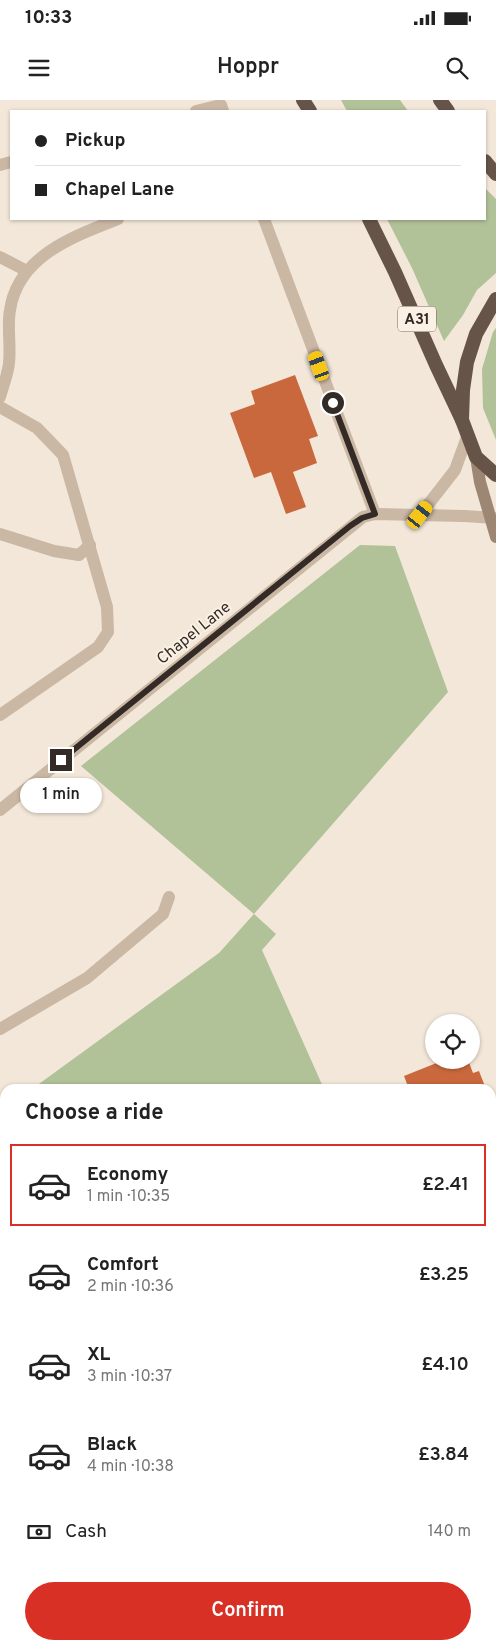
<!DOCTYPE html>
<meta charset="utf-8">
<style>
body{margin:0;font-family:Overpass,sans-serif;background:#f6f6f6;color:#222;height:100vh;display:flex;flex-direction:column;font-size:19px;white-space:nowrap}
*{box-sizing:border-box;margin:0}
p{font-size:16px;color:#767676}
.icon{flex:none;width:28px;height:28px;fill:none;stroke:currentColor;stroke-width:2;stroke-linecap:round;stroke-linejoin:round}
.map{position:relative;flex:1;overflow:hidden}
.panel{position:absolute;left:0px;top:984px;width:496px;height:566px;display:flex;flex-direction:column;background:#fff;border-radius:15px 15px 0 0;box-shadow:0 1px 4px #0004}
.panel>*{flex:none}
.top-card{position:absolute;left:10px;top:10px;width:476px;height:110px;border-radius:0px;box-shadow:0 1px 4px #0004;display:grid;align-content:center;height:110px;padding:0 25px;background:#fff}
.tools{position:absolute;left:425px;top:914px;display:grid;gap:10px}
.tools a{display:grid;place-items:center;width:55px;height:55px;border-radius:50%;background:#fff;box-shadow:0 1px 4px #0004;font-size:25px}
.end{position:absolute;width:22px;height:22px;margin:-11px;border:6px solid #352b26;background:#fff;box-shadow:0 0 0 2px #fff}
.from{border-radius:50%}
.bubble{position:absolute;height:35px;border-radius:18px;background:#fff;box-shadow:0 1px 4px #0004;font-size:16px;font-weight:600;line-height:35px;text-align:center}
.car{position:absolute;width:15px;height:30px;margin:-15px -8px;border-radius:6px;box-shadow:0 0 4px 1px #0007;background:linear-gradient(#f5c518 24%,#345 0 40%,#f5c518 0 76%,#345 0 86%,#f5c518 0)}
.top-card b{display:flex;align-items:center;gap:18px;height:48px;font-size:19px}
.top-card b+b{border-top:1px solid #e0e0e0}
.top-card i{width:12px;height:12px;background:#222}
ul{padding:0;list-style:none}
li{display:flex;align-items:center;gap:15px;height:82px;margin:0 10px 8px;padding:0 15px;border:2px solid transparent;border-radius:0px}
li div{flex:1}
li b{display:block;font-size:19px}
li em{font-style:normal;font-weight:600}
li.selected{border-color:#d93025}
li>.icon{width:45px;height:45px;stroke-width:1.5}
h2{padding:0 25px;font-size:22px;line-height:60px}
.pay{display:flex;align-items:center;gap:12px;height:55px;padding:0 25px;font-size:19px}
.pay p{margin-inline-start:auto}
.cta{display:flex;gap:10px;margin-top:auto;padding:10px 25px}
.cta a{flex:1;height:58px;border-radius:30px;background:#d93025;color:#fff;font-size:20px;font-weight:600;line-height:58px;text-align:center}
.status{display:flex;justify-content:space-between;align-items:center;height:35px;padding:0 25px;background:#fff;direction:ltr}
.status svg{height:14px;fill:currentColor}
header{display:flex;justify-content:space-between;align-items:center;height:65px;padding:0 25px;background:#fff;font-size:22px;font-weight:600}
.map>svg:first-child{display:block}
</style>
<div class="status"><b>10:33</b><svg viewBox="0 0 49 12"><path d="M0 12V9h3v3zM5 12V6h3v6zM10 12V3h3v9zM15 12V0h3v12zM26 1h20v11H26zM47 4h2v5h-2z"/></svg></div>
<header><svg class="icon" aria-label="menu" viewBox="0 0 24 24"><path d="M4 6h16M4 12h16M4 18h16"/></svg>Hoppr<svg class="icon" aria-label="search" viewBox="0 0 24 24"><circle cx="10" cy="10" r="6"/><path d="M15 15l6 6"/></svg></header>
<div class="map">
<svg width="496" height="1549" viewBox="0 0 496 1549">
<rect width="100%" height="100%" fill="#f2e7d8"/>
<g fill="#b1c198">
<polygon points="341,0 400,0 408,11 347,11"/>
<polygon points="485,88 496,99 496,173 477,190 463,215 444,241 412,168 387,119 485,119"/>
<polygon points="496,228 496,340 483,308 482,269 493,232"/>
<polygon points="360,445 395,446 448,592 254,814 276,834 262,850 324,989 32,989 219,853 254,814 81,666"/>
<polygon points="5,1008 5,1545 390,1545 388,1549 0,1549 0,1012"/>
<polygon points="496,1247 496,1411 491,1414 491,1248"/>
</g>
<g fill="#ca683d">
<polygon points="295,275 318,336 309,339 317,363 293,372 306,407 286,414 271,372 254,378 230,313 255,304 251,291"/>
<polygon points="444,960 468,960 473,973 479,971 486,989 409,989 404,976"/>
</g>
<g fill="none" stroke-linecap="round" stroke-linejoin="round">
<g stroke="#cab7a4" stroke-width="12">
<polyline points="196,11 221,5 223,11"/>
<polyline points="0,65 11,62"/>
<polyline points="264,119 375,414"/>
<polyline points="0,157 27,171"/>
<path d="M0,297C3,286 8,274 9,263C11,246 7,227 10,210C18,156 74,136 118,119"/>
<polyline points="0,307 37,328 63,355 107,507 108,532 98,547 0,615"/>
<polyline points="0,434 54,451 79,455 90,445"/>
<polyline points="0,929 87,878 163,814 169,797"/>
<polyline points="491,1040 496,1038"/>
</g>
<g stroke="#cab7a4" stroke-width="12">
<polyline points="420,415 455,370 467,337"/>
<polyline points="0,710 363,417 375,414 464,416 496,418"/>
</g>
<polyline stroke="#9e8675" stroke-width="12" points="476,357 480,382 496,437"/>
<g stroke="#675449" stroke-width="14">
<polyline points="303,0 310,11"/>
<polyline points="440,0 448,11"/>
<polyline points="485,61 496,74"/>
<polyline points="369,119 395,172 436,265 462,320"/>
<polyline points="496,199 476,234 467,262 463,290 462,320 476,357 496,375"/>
</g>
</g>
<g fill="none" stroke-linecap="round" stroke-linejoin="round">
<polyline stroke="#352b26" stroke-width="6" points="61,660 350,426 362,418 375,414 333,303"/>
</g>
<g text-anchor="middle" stroke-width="4" stroke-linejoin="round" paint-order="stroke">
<rect fill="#faf1e4" stroke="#70665f" stroke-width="1" x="398" y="206.5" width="38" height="25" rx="4"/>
<g font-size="15" font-weight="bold" fill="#352b26">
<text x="417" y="224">A31</text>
</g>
<g font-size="16" fill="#352b26" stroke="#faf1e4">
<text transform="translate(193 532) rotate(-39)" y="6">Chapel Lane</text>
</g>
</g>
</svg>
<div class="tools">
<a><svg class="icon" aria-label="locate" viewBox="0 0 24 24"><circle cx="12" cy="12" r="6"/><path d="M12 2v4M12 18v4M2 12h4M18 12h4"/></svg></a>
</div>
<i class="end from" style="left:333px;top:303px"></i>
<i class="end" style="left:61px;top:660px"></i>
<div class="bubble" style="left:20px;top:678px;width:82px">1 min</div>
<i class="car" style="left:319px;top:266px;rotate:340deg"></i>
<i class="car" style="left:420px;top:415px;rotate:39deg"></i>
<div class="top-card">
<b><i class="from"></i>Pickup</b>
<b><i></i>Chapel Lane</b>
</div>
<section class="panel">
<h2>Choose a ride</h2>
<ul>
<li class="selected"><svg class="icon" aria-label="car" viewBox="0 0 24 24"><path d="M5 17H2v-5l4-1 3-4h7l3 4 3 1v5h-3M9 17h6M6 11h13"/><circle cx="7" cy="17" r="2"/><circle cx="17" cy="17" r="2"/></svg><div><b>Economy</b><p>1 min · 10:35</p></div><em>£2.41</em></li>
<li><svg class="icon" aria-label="car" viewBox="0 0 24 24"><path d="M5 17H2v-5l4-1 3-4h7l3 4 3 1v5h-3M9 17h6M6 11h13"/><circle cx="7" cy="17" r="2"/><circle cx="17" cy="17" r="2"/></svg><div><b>Comfort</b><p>2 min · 10:36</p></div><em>£3.25</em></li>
<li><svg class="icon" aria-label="car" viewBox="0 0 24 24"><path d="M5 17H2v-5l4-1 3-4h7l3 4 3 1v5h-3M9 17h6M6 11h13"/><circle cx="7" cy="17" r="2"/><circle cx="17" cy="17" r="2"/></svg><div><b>XL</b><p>3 min · 10:37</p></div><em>£4.10</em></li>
<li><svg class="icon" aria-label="car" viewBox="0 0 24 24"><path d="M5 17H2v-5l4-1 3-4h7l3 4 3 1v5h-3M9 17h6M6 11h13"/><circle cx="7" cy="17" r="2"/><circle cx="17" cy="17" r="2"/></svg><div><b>Black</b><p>4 min · 10:38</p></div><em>£3.84</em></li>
</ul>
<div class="pay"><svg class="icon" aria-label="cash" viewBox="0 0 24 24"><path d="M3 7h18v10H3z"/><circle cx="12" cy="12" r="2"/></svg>Cash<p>140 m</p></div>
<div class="cta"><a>Confirm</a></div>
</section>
</div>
